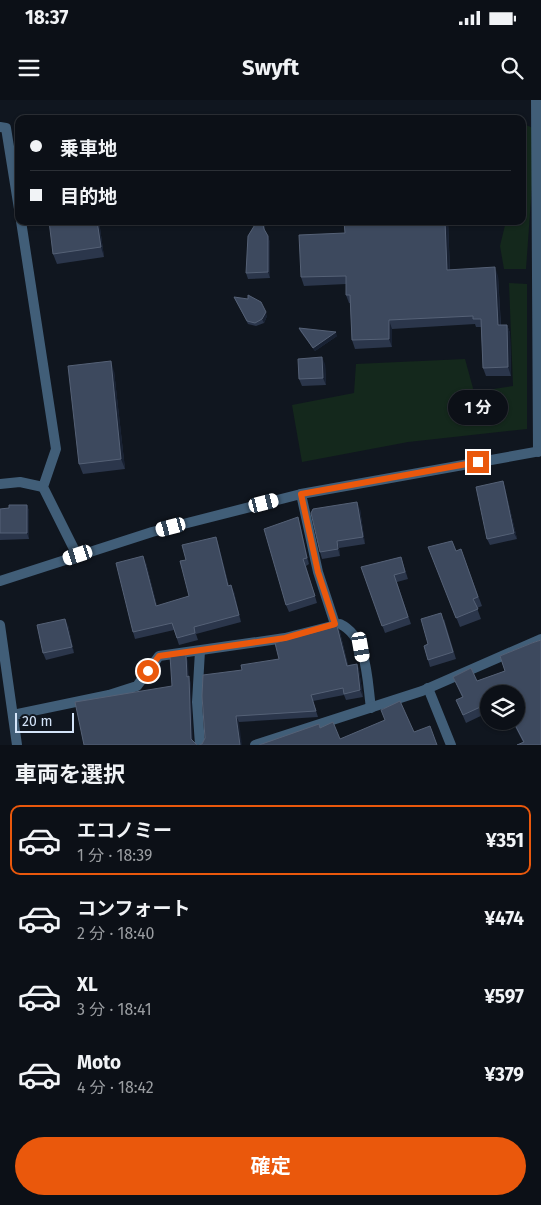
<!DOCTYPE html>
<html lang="ja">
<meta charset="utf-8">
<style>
body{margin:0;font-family:"Fira Sans","Noto Sans JP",sans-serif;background:#1a1e24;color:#f1f3f6;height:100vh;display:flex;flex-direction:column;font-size:19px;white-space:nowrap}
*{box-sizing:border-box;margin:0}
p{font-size:16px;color:#9a9da1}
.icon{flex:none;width:28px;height:28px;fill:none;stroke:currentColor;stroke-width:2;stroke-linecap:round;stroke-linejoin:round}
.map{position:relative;height:645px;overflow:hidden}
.details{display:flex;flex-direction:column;background:#0c1017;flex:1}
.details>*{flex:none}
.top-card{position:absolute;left:15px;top:15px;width:511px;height:110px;border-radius:10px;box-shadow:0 1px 4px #0004,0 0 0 1px #2c3036;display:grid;align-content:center;height:110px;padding:0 15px;background:#0c1017}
.buttons{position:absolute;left:480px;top:585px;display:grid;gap:10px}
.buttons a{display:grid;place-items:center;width:45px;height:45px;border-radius:50%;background:#0c1017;box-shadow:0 1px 4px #0004,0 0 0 1px #2c3036;font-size:25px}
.scale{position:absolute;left:15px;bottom:12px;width:59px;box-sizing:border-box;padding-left:5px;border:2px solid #d4e4f9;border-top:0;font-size:14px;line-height:18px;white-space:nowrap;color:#d4e4f9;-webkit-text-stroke:4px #10161f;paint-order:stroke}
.end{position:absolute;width:22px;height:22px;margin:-11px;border:6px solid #ea580c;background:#fff;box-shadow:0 0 0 2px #fff}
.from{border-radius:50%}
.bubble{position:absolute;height:35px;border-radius:18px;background:#0c1017;box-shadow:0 1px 4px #0004,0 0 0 1px #2c3036;font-size:16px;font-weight:700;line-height:35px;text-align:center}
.car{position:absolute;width:15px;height:30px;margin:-15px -8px;border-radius:6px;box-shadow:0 0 4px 1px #0007;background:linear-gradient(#fff 24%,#345 0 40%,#fff 0 76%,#345 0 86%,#fff 0)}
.top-card b{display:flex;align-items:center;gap:18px;height:48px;font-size:19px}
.top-card b+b{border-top:1px solid #2c3036}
.top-card i{width:12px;height:12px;background:#f1f3f6}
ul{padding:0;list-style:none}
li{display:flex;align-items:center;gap:15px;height:70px;margin:0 10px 8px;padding:0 5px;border:2px solid transparent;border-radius:10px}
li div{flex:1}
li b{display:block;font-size:19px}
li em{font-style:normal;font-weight:700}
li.current{border-color:#ea580c}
li>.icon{width:45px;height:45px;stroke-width:1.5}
h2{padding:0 15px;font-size:22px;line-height:60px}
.primary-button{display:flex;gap:10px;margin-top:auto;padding:10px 15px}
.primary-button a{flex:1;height:58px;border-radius:30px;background:#ea580c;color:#fff;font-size:20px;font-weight:700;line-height:58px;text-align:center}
.status{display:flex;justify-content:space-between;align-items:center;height:35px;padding:0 25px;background:#0c1017;direction:ltr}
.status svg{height:14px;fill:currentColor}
header{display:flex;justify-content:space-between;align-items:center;height:65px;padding:0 15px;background:#0c1017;font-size:22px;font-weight:700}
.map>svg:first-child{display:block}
</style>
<div class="status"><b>18:37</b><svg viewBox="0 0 49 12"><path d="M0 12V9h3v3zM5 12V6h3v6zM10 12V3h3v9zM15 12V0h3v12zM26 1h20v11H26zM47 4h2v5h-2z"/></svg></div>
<header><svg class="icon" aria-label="menu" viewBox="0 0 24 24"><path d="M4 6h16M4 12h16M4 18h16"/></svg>Swyft<svg class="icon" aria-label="search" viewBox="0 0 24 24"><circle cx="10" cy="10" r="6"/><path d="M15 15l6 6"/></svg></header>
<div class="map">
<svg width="541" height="645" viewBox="0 0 541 645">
<rect width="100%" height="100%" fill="#10161f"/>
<g fill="#14281c">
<polygon points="523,24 536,29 526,169 504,169 500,146 506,121 522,121"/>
<polygon points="509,183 527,184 527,329 408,342 302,362 292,305 354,293 356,264 465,259 474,292 513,286"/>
</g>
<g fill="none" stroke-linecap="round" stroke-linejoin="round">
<g stroke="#415e78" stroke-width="10">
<polyline points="536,0 538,352"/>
<polyline points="0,27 6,28 19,109"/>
<polyline points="21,121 56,349 43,387 77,455"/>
<polyline points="0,384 20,382 43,387"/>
<polyline points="301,394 318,472 335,524"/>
<polyline points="200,551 197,602 200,645"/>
<polyline points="428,588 451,645"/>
<path d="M13,615L109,595L137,586L159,556L285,538L340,524C368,537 367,581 371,608"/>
<polyline points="255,645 422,591 541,539"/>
</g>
<g stroke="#415e78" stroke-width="10">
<polyline points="0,481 152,432 301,394 541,351"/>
<polyline points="0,525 17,645"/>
</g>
</g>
<g fill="#2b364b">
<polygon points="99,121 104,157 57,164 53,154"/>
<polygon points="253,121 264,121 265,132 270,142 270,178 248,179 246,173 255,124"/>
<polygon points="414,121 448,121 450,170 498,176 501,225 507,225 510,233 511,276 486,276 483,268 481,227 476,227 475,224 392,229 392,247 355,249 352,240 350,203 349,203 346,195 346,184 304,186 301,177 345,133 414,123"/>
<polygon points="234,197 267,216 264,223 256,226 248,224"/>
<polygon points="299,228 337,236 315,251 300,231"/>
<polygon points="325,264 326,285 302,286 299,279"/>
<polygon points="114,271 125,369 83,374 79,364"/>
<polygon points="503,381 505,388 517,439 490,445 487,439"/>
<polygon points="27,405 29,411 29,439 0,440 0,409 9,408"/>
<polygon points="360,409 365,444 339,448 340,456 322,459 320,452"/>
<polygon points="300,424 309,464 306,466 317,503 289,512 286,505"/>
<polygon points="216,437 218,443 229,486 234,492 241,522 196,534 198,540 179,545 174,530 135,539 133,532 146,463 157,506 189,496 186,460"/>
<polygon points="428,447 456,451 461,449 482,506 477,508 481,519 460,527"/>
<polygon points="401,457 408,479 397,482 411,524 385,533 361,467"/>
<polygon points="444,519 456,559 430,567 424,546 428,544"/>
<polygon points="68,525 74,553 46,560 43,553"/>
<polygon points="337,526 340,532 348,565 357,564 359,570 363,597 346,600 344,595 313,601 318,617 239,622 202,644 242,570 279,559"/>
<polygon points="541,540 541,645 517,645 523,642 512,621 516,621 516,594 489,594 489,612 466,623 456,600 462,597 453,577 471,568 477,581 505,571 500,556 532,543"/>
</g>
<g fill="#182132">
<polygon points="97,121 99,121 104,157 101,147"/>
<polygon points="445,121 448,121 450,178 447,170"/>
<polygon points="268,136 270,142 270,178 268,172"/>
<polygon points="495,167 498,176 501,233 498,225"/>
<polygon points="266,212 267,216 264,223 262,219"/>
<polygon points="389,220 392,229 392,247 389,239"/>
<polygon points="507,225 510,233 511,276 508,267"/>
<polygon points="336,232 337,236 315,251 313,248"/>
<polygon points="322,257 325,264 326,285 323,278"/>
<polygon points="111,261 114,271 125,369 121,359"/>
<polygon points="503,381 505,388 517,439 514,433"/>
<polygon points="357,402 360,409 365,444 363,437"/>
<polygon points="27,405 29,411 29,439 27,433"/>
<polygon points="298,417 300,424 309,464 307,458"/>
<polygon points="216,437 218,443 231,493 228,486"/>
<polygon points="337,441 339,448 340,456 338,449"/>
<polygon points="143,456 146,463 159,513 156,506"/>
<polygon points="231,485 234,492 241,522 239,515"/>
<polygon points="65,519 68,525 74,553 72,547"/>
<polygon points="337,526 340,532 349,572 347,566"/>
<polygon points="186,555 188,561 189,577 191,583 193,645 191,639"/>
<polygon points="357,564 359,570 363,597 360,590"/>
<polygon points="236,616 239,622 242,645 240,645"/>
</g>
<g fill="#3d495e" stroke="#556176">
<polygon points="49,121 97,121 101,147 53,154"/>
<polygon points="255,121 262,121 264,129 268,136 268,172 246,173 248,136 256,123"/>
<polygon points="344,121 414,123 414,121 445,121 447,170 495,167 498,225 507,225 508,267 483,268 481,219 473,219 473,216 389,220 389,239 352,240 350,195 346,195 346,176 301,177 299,135 345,133"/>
<polygon points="248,195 261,202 266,212 262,219 255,223 247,221 234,197 248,199"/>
<polygon points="299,228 336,232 313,248"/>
<polygon points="322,257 323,278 299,279 298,259"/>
<polygon points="111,261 121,359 79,364 68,266"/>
<polygon points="503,381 514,433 487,439 476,387"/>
<polygon points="357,402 363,437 337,441 338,449 320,452 311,413 313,409"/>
<polygon points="9,405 27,405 27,433 0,433 0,409 9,408"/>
<polygon points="298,417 307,458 303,459 315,496 286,505 264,429"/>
<polygon points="216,437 228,486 231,485 239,515 194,527 195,533 177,538 172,523 133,532 116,463 143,456 156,506 189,496 180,461 186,460 182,445"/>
<polygon points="452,441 456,451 461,449 478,497 473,499 478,509 456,518 428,447"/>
<polygon points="401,457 405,472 394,475 408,517 382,526 361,467"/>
<polygon points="441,513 453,552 428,560 424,546 428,544 421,519"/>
<polygon points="65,519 72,547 43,553 37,525"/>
<polygon points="337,526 347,566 357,564 360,590 344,594 343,588 311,595 316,611 236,616 240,645 199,645 202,644 205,638 202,596 203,575 242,570 241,565 279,559 275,543"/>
<polygon points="541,540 541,645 517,645 524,642 513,621 516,621 516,594 489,594 489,603 463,615 456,600 463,597 453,577 471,568 477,581 505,571 500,556 532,543"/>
<polygon points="186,555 187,577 189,576 191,639 197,645 84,645 75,602 172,586 170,556"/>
<polygon points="400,601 414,632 430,626 437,645 259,645 319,624 320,628 333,622 340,639 385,620 381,610"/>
</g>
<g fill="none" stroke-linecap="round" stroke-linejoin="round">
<polyline stroke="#ea580c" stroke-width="6" points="148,571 159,556 285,538 335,524 318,472 301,394 478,362"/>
</g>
</svg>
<div class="buttons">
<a><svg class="icon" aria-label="layers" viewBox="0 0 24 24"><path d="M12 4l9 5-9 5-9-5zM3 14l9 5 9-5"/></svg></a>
</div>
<div class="scale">20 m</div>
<i class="end from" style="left:148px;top:571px"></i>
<i class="end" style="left:478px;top:362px"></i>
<div class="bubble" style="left:448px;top:290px;width:60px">1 分</div>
<i class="car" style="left:264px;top:403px;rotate:76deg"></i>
<i class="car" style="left:171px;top:427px;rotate:255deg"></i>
<i class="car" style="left:78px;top:455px;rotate:252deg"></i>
<i class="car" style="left:361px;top:547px;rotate:170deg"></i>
<div class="top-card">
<b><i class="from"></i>乗車地</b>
<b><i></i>目的地</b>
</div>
</div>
<section class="details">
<h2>車両を選択</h2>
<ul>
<li class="current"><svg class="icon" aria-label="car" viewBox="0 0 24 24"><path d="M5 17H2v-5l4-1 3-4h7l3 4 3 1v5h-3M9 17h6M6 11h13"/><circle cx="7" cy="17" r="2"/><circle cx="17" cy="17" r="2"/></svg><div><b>エコノミー</b><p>1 分 · 18:39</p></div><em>¥351</em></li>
<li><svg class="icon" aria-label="car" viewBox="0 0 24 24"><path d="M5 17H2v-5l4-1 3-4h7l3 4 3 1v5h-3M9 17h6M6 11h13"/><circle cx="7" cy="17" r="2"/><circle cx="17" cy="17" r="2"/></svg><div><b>コンフォート</b><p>2 分 · 18:40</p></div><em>¥474</em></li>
<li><svg class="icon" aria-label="car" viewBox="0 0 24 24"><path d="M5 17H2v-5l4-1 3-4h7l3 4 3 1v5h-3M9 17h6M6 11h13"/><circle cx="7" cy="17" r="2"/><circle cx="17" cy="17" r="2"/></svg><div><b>XL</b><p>3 分 · 18:41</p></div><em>¥597</em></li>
<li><svg class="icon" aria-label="car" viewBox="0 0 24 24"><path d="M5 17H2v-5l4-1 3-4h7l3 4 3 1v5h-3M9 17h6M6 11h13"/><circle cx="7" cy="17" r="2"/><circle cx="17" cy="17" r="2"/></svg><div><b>Moto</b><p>4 分 · 18:42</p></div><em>¥379</em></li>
</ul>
<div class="primary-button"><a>確定</a></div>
</section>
